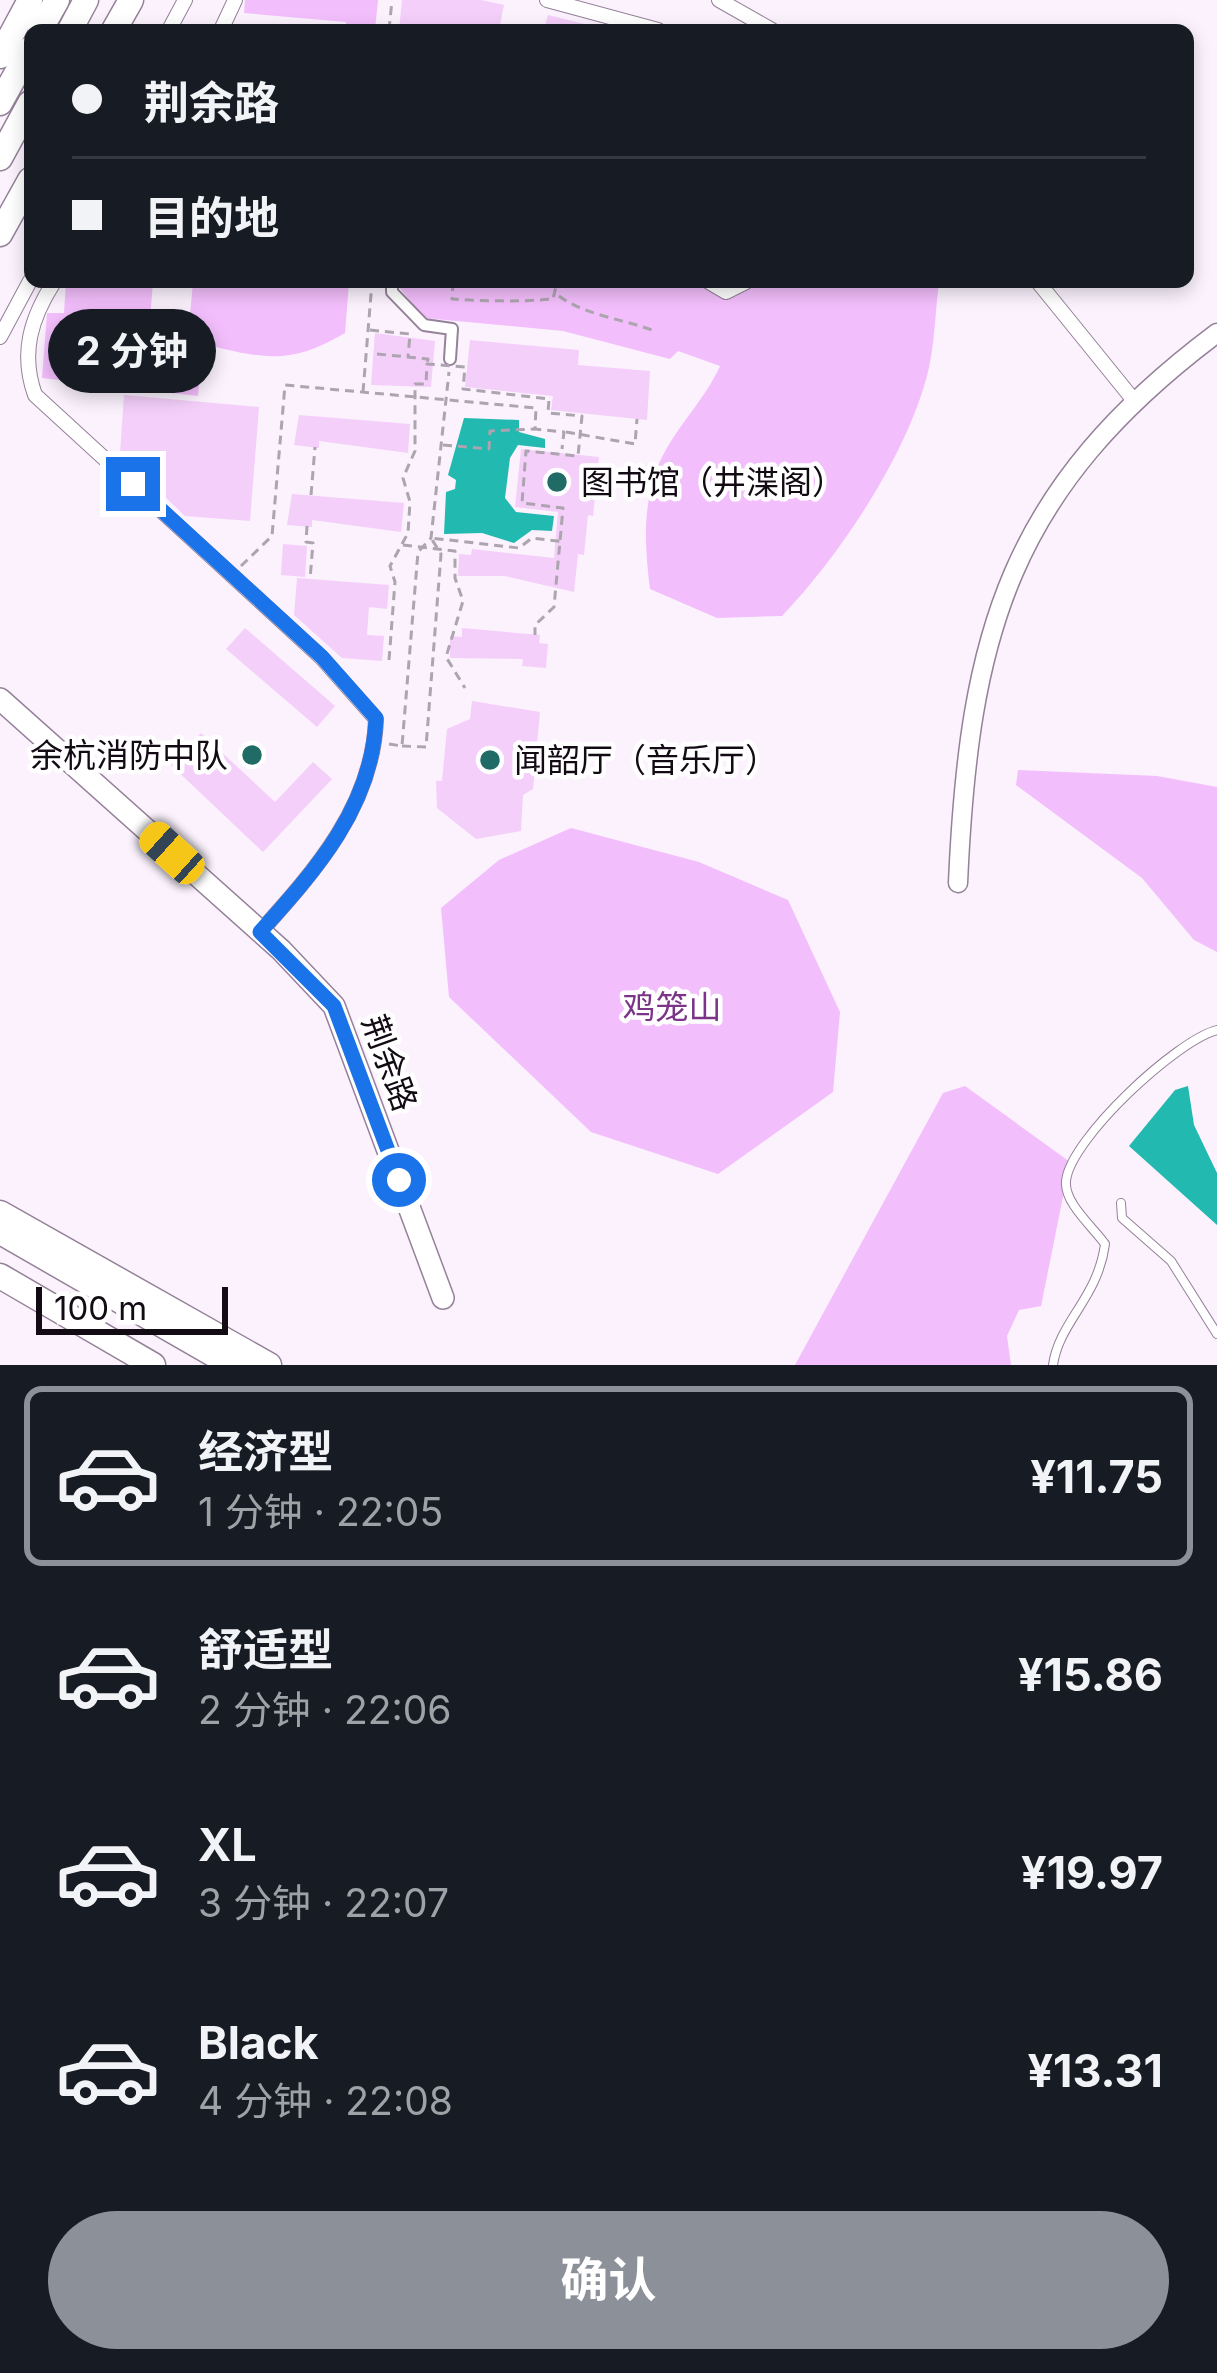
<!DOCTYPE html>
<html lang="zh">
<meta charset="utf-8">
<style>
body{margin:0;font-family:Inter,"Noto Sans SC",sans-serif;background:#20242c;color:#f1f3f6;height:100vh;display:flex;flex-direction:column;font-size:45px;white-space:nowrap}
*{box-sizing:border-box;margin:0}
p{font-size:39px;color:#9ea1a6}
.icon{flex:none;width:66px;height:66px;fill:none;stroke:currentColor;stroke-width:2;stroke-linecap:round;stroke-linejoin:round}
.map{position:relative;height:1365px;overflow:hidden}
.details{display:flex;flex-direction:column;background:#171b24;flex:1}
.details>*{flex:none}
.banner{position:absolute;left:24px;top:24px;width:1170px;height:264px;border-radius:18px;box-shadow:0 6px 18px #0003;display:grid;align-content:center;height:264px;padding:0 48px;background:#171b24}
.scale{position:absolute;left:36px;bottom:30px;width:192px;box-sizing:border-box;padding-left:12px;border:6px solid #130b14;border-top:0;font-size:33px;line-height:42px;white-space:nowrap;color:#130b14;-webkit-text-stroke:9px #fff;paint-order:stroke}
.end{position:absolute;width:54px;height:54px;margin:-27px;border:15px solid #1a73e8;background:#fff;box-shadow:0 0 0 6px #fff}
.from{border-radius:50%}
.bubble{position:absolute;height:84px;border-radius:42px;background:#171b24;box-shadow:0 6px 18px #0003;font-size:39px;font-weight:700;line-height:84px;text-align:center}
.car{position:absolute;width:36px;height:72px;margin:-36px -18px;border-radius:15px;box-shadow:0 0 9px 3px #0007;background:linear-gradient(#f5c518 24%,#345 0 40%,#f5c518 0 76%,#345 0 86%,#f5c518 0)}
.banner b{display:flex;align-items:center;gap:42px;height:114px;font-size:45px}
.banner b+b{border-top:3px solid #363941}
.banner i{width:30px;height:30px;background:#f1f3f6}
ul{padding:21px 0 0;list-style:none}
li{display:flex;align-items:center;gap:36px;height:180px;margin:0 24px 18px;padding:0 24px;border:6px solid transparent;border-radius:18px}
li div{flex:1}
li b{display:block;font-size:45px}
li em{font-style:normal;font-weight:700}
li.current{border-color:#8c9099}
li>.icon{width:108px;height:108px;stroke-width:1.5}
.button{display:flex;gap:24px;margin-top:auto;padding:24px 48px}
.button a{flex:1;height:138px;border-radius:72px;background:#8c9099;color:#fff;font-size:48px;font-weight:700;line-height:138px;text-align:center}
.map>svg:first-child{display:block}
</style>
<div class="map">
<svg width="1217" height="1365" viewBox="0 0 1217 1365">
<rect width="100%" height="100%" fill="#fbf2fd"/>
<g fill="#f3befc">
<polygon points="245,0 378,0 375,30 346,30 346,22 244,13"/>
<polygon points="66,282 153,282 148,344 202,348 198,396 42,378 47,313 64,313"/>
<path d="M193,282H349L345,333C294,363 267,360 212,346L190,315Z"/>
<path d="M395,282H703L726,295L760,282H939C935,312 935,346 927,376C905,458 840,555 782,616L717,618L650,589C645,549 642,508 657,469C670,433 704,402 720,366L678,351L670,359L563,331L424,318Z"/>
<polygon points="1018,770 1157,776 1217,787 1217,952 1194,940 1142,878 1016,785"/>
<polygon points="571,828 699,862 788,900 840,1012 833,1092 718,1174 591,1132 449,997 441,908 499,860"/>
<polygon points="965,1086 1070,1162 1041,1306 1019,1310 1007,1336 1011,1365 795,1365 943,1093"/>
</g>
<g fill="#21b9b0">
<polygon points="464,418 519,420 519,432 545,439 545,448 518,445 510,458 505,498 516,512 554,516 552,531 532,530 514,543 482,533 444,534 446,492 455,489 456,480 448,475"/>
<polygon points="1188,1086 1194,1125 1217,1173 1217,1225 1129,1146 1175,1090"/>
</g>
<g fill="#f4cffa">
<polygon points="402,0 481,0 504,5 499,30 399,30"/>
<polygon points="548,15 593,26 593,30 544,30"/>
<polygon points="375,333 435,341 431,387 371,385"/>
<polygon points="470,340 579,350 578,365 650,371 647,420 551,410 553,396 465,387"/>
<polygon points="124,395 259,407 250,521 185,516 120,454"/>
<polygon points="299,415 410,424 408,453 319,441 319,448 294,445"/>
<polygon points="521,449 599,457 593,516 588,515 584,555 578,554 574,592 505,576 458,576 459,554 471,555 472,549 554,558 558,512 515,507"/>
<polygon points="292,494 404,503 401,532 312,520 312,527 287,525"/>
<polygon points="283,544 307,546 305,577 281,575"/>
<polygon points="297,578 389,585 387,609 369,607 367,635 384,636 382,661 342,658 294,615"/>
<polygon points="245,628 335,706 317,727 226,649"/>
<polygon points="462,628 540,635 539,643 548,644 546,668 522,666 523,659 450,658 450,636 462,637"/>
<polygon points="472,701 540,712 533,789 523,795 521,831 476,839 437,808 436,781 442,781 447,729 470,719"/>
<polygon points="201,733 275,802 313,762 332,779 263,852 171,765"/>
</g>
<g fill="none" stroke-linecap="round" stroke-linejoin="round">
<g stroke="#958199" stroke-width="10">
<g id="service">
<polyline points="1121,1203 1122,1218 1171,1261 1217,1334"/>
<path d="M1053,1365C1059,1322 1098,1298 1105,1244C1093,1227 1064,1203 1066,1181C1070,1139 1177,1040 1217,1030"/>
</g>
</g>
<g stroke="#958199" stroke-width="14">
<polyline id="pedestrian" points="392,282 392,292 424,325 452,329 450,359"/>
</g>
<g stroke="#958199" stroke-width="16">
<g id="minor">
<polyline points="547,0 658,30"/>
<polyline points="719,0 772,30"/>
<polyline points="169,30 185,0"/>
<polyline points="221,30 235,0"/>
<path d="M54,282C31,318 20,353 35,395L321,657L376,719C373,805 316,870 260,932"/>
<polyline points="709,282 726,292 746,282"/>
<polyline points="1038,282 1136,403"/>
<polyline points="0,337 30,281"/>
</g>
</g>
<g stroke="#958199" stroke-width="21">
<path id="tertiary" d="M958,883C969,633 1009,489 1217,333"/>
</g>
<g stroke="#958199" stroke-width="24">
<polyline id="secondary" points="0,699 281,950 334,1006 443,1298"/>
</g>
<g stroke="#958199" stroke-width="27">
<g id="trunk">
<polyline points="40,30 57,0"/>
<polyline points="70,30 86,0"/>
<polyline points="114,30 131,0"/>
<polyline points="0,56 30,0"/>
<polyline points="0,103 30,49"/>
<polyline points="0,158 30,103"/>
<polyline points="0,234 30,180"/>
<polyline points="0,1213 269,1365"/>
<polyline points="0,1276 153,1365"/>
</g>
</g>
<g stroke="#958199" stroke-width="30">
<polyline id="motorway" points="0,1230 235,1365"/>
</g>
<g stroke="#aca4ae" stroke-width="3" stroke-dasharray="9 6" stroke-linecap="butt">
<polyline points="389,30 392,0"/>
<path d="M453,282L452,299C484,301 521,302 553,299L557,282"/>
<polyline points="504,282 523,282"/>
<path d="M559,296C586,316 625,319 657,332"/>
<polyline points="370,330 410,334 408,357"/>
<polyline points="377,354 428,359 427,364"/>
<polyline points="363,392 372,282"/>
<polyline points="566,432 635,444 637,419"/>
<polyline points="443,445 489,449 490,431 535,429"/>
<polyline points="311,495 315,447"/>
<polyline points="307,526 306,542 313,543 310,579"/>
<polyline points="241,566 272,536 285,385 536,408 535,429 564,432 562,449"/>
<polyline points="389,744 402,746 418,552 431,538 449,372"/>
<polyline points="402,746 426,747 441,554 431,538 519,548 532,538 565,542"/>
</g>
<use href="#service" stroke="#fff" stroke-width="8"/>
<use href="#pedestrian" stroke="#fff" stroke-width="10"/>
<use href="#minor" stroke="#fff" stroke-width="14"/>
<use href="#tertiary" stroke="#fff" stroke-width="18"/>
<use href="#secondary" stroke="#fff" stroke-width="21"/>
<use href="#trunk" stroke="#fff" stroke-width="24"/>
<use href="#motorway" stroke="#fff" stroke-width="27"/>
<g stroke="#aca4ae" stroke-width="3" stroke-dasharray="9 6" stroke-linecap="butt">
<polyline points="403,545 455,551 455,578 463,601 446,657 465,688"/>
<polyline points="389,660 395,582 390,566 408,533 410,502 403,478 415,451 415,384 426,384 427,364 465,367 463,389 549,399 548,413 582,416 578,456 526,451 522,503 563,508 554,607 535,625 535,635"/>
</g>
</g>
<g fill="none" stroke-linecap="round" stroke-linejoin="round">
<path stroke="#1a73e8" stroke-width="15" d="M133,484L322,657L376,718C373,806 316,870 260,932L334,1006L399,1180"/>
</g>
<g fill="#206b66" stroke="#fff" stroke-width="4.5">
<circle cx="557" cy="482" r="12"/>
<circle cx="252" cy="755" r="12"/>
<circle cx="490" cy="760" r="12"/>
</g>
<g text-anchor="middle" stroke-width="9" stroke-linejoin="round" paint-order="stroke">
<g font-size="33" fill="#130b14" stroke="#fff" text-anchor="start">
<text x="581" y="494">图书馆（井渫阁）</text>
<text x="228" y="767" text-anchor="end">余杭消防中队</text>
<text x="514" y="772">闻韶厅（音乐厅）</text>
</g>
<g font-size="33" fill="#7b3487" stroke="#fff">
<text x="672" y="1019">鸡笼山</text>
</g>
<g font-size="33" fill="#130b14" stroke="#fff">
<text transform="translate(390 1063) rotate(70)" y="12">荆余路</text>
</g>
</g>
</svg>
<div class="scale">100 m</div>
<i class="end from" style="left:399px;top:1180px"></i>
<i class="end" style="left:133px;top:484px"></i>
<div class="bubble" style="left:48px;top:309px;width:168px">2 分钟</div>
<i class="car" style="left:172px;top:853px;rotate:312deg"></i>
<div class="banner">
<b><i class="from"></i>荆余路</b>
<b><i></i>目的地</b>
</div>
</div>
<section class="details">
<ul>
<li class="current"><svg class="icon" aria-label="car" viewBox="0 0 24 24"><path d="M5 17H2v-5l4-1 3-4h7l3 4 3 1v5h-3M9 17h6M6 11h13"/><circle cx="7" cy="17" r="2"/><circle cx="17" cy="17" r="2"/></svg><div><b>经济型</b><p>1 分钟 · 22:05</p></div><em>¥11.75</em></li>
<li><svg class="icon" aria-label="car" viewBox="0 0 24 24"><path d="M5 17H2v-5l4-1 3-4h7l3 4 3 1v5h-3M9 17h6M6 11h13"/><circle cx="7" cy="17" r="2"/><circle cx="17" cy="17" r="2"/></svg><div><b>舒适型</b><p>2 分钟 · 22:06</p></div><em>¥15.86</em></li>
<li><svg class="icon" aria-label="car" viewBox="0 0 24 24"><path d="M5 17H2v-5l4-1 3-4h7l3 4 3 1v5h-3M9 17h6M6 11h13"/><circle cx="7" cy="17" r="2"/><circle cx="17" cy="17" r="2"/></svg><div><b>XL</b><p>3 分钟 · 22:07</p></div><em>¥19.97</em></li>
<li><svg class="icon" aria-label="car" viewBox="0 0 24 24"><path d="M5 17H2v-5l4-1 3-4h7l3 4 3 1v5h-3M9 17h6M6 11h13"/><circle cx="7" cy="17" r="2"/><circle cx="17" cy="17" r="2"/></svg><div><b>Black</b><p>4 分钟 · 22:08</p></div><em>¥13.31</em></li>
</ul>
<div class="button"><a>确认</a></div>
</section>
